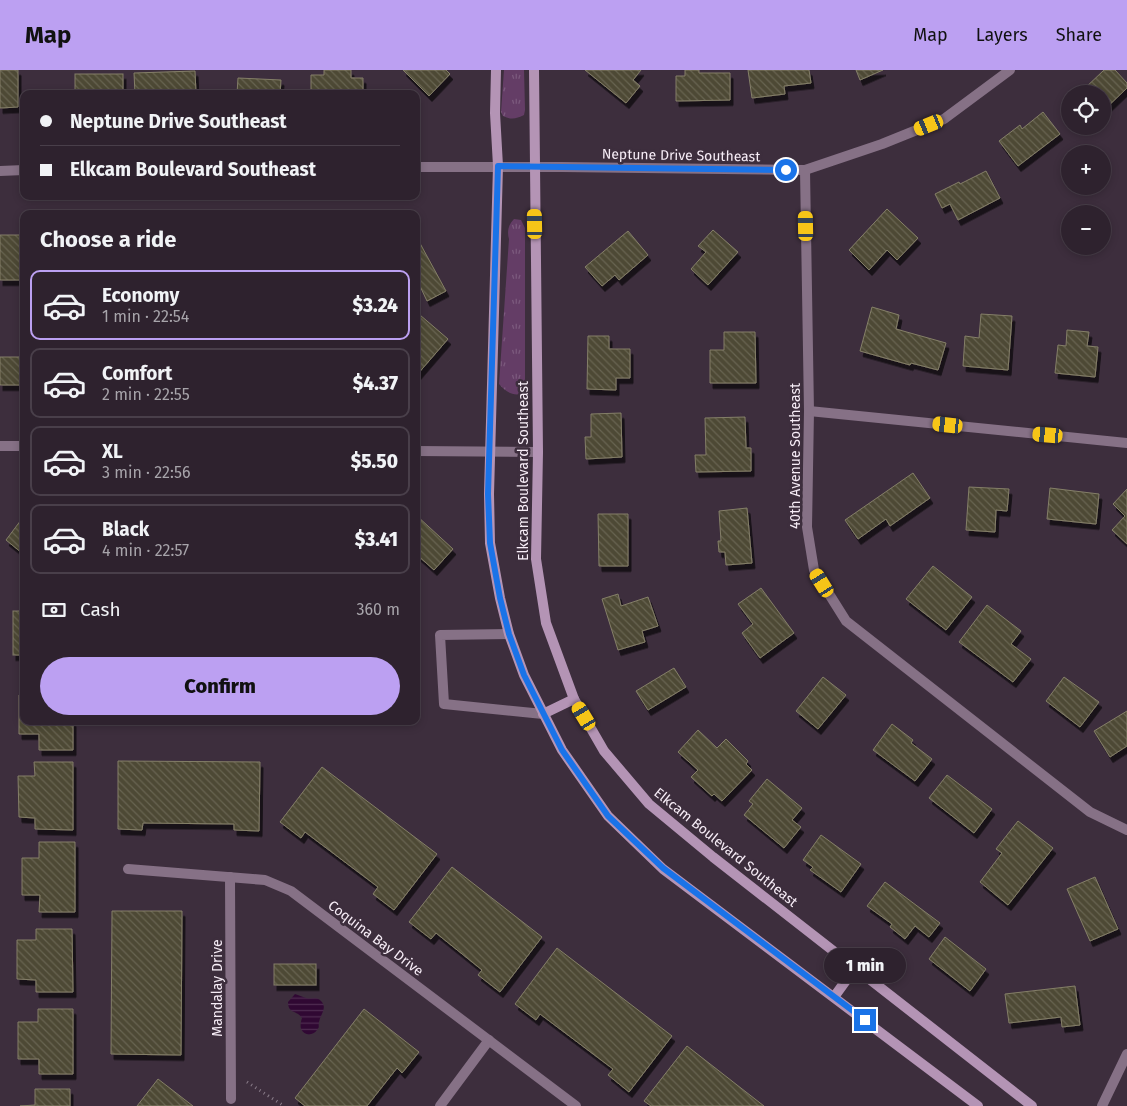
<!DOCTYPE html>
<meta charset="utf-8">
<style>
body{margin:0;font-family:"Fira Sans",sans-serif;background:#362a36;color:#f1f3f6;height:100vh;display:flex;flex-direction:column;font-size:19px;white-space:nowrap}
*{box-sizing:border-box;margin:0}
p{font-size:16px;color:#a7a4aa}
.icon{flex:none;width:28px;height:28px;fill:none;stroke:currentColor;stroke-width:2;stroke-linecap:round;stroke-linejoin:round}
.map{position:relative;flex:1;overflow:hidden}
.side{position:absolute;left:20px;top:140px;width:400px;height:515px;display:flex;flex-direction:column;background:#2e222e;border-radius:10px;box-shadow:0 2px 8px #0003,0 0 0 1px #493f4a}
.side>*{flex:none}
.guide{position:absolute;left:20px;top:20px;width:400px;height:110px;border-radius:10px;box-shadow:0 2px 8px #0003,0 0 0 1px #493f4a;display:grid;align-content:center;height:110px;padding:0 20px;background:#2e222e}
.tools{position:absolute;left:1061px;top:15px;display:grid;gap:10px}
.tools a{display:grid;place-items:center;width:50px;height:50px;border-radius:50%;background:#2e222e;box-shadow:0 2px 8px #0003,0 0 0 1px #493f4a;font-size:25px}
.end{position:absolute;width:22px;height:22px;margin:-11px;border:6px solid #1a73e8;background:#fff;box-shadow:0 0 0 2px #fff}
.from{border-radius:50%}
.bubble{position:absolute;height:35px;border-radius:18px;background:#2e222e;box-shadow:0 2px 8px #0003,0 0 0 1px #493f4a;font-size:16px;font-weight:800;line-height:35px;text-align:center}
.car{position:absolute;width:15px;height:30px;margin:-15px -8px;border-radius:6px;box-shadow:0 0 4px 1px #0007;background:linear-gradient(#f5c518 24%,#345 0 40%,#f5c518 0 76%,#345 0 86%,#f5c518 0)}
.guide b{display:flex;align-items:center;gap:18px;height:48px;font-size:19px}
.guide b+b{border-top:1px solid #493f4a}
.guide i{width:12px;height:12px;background:#f1f3f6}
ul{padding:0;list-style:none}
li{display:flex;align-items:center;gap:15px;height:70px;margin:0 10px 8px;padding:0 10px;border:2px solid #493f4a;border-radius:10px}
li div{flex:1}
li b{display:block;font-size:19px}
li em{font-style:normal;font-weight:800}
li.on{border-color:#bca0f2}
li>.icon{width:45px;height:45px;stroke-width:1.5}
h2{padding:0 20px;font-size:22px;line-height:60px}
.pay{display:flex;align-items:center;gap:12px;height:55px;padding:0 20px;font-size:19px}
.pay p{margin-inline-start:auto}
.primary-button{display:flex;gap:10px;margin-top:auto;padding:10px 20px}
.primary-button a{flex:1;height:58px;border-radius:30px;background:#bca0f2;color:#111;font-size:20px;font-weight:800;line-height:58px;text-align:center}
header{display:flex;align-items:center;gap:30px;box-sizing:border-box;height:70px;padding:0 25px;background:#bca0f2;color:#111}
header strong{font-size:24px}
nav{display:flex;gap:28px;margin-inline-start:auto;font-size:18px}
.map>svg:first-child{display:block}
</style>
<header>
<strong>Map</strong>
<nav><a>Map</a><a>Layers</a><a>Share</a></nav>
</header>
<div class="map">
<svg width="1127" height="1036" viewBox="0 0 1127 1036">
<defs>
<pattern id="grass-tufts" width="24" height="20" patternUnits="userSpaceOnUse" patternTransform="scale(1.25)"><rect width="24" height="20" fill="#643d66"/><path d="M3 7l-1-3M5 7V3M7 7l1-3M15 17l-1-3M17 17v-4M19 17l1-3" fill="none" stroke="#7b597d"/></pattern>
<pattern id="water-rules" width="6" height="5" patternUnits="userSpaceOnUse" patternTransform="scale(1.25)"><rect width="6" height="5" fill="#300833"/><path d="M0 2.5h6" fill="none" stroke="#4f2c51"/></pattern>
<pattern id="building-back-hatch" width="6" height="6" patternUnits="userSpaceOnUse" patternTransform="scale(1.25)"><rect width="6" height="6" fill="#4e4934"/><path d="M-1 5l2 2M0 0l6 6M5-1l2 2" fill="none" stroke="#686452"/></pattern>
<filter id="shadow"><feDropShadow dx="3" dy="5.5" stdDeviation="0" flood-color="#0009"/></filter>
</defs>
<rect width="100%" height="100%" fill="#3d2e3d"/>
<g fill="url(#grass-tufts)">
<path d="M504,0H524L525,40L524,45C516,49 511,50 503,46L501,42Z"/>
<path d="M514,149L521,150L525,158V314L521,324C512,326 505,321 499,314L509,169C507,162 508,155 514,149Z"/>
</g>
<path fill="url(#water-rules)" d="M295,924C299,925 302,927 306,928C311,930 316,926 321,931C328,938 320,945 319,952C318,957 320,956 317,960C313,966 304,966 301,959C300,955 301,951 302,948C297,940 288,944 288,932Z"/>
<g fill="url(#building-back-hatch)" stroke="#847f68" filter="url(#shadow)">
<polygon points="0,0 18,0 18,37 0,38"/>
<polygon points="324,0 351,0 351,8 363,8 363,24 311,24 311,5 324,5"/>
<polygon points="403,0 446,0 450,4 429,26"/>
<polygon points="585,0 641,0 633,10 640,16 626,33"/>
<polygon points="685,0 699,0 699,3 730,3 730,30 676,31 676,6 685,6"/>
<polygon points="748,0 809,0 811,13 784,16 785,24 752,28"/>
<polygon points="856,0 883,0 860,10"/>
<polygon points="1104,0 1115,0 1127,13 1127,18 1103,41 1102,24 1086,24 1083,20"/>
<polygon points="195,1 196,24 135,24 134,3"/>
<rect x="75" y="4" width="48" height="20"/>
<polygon points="238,8 281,10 280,24 237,24"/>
<polygon points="1043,42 1060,64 1018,96 999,71 1020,55 1022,59"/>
<polygon points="986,101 1000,128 958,150 950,134 942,138 935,124 959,112 960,114"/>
<polygon points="887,139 918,168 897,190 887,180 869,200 849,180"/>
<polygon points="713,160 738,182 708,215 691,199 706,182 698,176"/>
<polygon points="628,161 648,185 619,210 615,205 602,216 585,197"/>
<rect x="0" y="165" width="24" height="45"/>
<polygon points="416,166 446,221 427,231 419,214 416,216"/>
<polygon points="872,237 899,245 896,259 946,273 938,300 911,293 910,295 860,281"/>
<polygon points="981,244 1012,246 1008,300 963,296 965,266 979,268"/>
<polygon points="420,245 448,269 416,306 416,249"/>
<polygon points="1067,260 1089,262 1087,276 1098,277 1095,307 1055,303 1058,275 1066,276"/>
<polygon points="724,262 755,262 756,313 710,313 710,280 724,280"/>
<polygon points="588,266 609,266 609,279 630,279 630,308 616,308 616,320 587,319"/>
<rect x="0" y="287" width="24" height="28"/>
<polygon points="621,343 622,387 586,389 585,367 591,367 591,344"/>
<polygon points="745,347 746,378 751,378 751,401 696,402 695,385 706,385 705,348"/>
<polygon points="913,403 930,428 890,456 886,449 858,469 845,450"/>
<polygon points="969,417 1009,419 1007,441 996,440 995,462 966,460"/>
<polygon points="1050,418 1099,424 1096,454 1047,449"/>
<polygon points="1127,419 1127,474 1112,460 1125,446 1113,434"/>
<polygon points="747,438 752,493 726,495 725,482 719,482 718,471 721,471 719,441"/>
<polygon points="598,444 628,444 628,496 599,496"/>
<polygon points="416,445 453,479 434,500 416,484"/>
<polygon points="24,446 24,481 22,483 6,470"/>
<polygon points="933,496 972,527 946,560 906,529"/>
<polygon points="761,518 794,563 760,588 742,563 753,554 738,534"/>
<polygon points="618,524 621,536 648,527 658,556 642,561 645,572 618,580 602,529"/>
<polygon points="987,535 1021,561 1011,574 1031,589 1013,612 959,572"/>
<rect x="13" y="541" width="11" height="44"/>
<polygon points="674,598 686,617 648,640 636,621"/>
<polygon points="823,607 846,625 818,659 796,641"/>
<polygon points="1064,607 1099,632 1080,657 1046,631"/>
<polygon points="19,625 24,625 24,651 73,651 73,680 39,680 39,664 19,664"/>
<polygon points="1127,641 1127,676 1110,687 1094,661"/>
<polygon points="892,654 913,670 911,673 932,689 915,711 873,680"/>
<polygon points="698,660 717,678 726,669 748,691 746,694 752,700 722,731 714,724 712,726 691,707 698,700 678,682"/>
<polygon points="118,691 260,692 259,761 234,760 234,754 143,753 142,760 118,759"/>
<polygon points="34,692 73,692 73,760 35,759 35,748 19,747 18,706 35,706"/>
<polygon points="322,697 437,784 394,840 373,824 378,817 305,762 301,768 280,752"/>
<polygon points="947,705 992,739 974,763 929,728"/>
<polygon points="767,709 802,738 792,750 801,757 784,778 744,745 753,734 749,731"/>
<polygon points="1018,751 1053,778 1008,835 980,812 1002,783 996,779"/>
<polygon points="821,765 861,794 841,822 810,800 813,797 803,790"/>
<polygon points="39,772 75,772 75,842 39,842 40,825 22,825 22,788 39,788"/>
<polygon points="452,797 542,867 500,922 478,905 482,900 436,863 431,869 409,852"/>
<polygon points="1095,807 1118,859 1090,871 1067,819"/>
<polygon points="885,812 940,853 929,867 915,856 905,869 890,857 892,854 867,836"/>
<polygon points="112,841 182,841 181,985 111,984"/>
<polygon points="36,859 72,859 73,922 36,922 36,910 17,909 17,870 36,870"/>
<polygon points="945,867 986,899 970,921 929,889"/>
<polygon points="557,878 672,966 629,1022 608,1005 613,999 540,944 536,950 515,934"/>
<rect x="274" y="894" width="42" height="21"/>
<polygon points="1075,916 1080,955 1062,957 1061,947 1009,953 1005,924"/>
<polygon points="38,939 73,939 73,1004 39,1004 39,989 18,989 18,952 38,952"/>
<polygon points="364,939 419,982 402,1003 397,998 367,1036 305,1036 295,1028"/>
<polygon points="687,976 764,1036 651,1036 644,1031"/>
<polygon points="158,1009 193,1036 137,1036"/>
<polygon points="35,1019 70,1019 70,1036 20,1036 35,1035"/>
</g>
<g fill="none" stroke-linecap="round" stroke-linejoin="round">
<polyline stroke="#8a7d8a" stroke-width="3" stroke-dasharray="1 4" stroke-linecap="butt" points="247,1012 284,1036"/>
<polyline stroke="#867186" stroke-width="10" points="509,564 440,565 444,634 543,644"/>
<g stroke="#867186" stroke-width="10">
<polyline points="416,97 562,97 805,100 882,74 944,49 1010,0"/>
<polyline points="805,100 809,341 807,457 814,500 846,551 1090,742 1127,760"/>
<polyline points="0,101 24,100"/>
<polyline points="809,341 1127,373"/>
<polyline points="0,376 24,376"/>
<polyline points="416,381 538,382"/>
<polyline points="128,799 265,810 291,821 576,1036"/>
<polyline points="230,807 231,1029"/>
<polyline points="440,1036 489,970"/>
<polyline points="1102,1036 1127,984"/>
</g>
<g stroke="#b494b5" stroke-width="10">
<polyline points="496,0 495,43 498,96 489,424 490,473 500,528 509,564 524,605 562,680 608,746 663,799 978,1036"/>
<polyline points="534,0 538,382 536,489 546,553 574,629 604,681 649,734 713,787 1032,1036"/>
<polyline points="543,644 574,629"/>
<polyline points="834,927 855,898"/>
</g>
</g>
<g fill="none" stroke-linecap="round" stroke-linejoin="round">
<polyline stroke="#1a73e8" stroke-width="6" points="786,100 498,96 488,424 490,473 500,528 509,564 524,605 562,680 608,746 663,798 865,950"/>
</g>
<g text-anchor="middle" stroke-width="5" stroke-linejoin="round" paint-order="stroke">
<g font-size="14" fill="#f7edf7" stroke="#3d2e3d">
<text transform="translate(681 85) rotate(1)" y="5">Neptune Drive Southeast</text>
<text transform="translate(795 386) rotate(-90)" y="5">40th Avenue Southeast</text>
<text transform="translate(523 401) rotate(-90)" y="5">Elkcam Boulevard Southeast</text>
<text transform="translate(726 777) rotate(39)" y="5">Elkcam Boulevard Southeast</text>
<text transform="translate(376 868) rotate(37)" y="5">Coquina Bay Drive</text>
<text transform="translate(217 918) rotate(-90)" y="5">Mandalay Drive</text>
</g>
</g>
</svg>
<div class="tools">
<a><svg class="icon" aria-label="locate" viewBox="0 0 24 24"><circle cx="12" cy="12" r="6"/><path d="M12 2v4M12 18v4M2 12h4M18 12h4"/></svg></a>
<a>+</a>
<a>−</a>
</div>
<i class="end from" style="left:786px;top:100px"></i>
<i class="end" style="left:865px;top:950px"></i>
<div class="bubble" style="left:824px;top:878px;width:82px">1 min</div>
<i class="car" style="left:929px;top:55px;rotate:248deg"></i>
<i class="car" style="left:535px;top:154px;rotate:359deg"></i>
<i class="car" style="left:806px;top:156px;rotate:359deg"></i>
<i class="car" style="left:948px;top:355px;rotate:276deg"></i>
<i class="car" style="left:1048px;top:365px;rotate:275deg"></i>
<i class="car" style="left:822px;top:513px;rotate:328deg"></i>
<i class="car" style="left:584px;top:646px;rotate:329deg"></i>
<div class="guide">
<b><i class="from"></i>Neptune Drive Southeast</b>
<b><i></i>Elkcam Boulevard Southeast</b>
</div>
<section class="side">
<h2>Choose a ride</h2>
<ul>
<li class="on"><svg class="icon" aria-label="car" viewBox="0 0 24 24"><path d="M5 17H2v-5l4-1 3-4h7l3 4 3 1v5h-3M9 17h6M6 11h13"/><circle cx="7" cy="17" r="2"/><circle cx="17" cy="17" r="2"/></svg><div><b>Economy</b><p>1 min · 22:54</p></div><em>$3.24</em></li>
<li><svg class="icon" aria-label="car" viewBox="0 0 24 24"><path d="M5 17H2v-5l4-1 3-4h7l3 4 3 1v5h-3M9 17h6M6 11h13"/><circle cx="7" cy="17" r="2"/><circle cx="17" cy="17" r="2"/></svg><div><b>Comfort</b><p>2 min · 22:55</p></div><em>$4.37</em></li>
<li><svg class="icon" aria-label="car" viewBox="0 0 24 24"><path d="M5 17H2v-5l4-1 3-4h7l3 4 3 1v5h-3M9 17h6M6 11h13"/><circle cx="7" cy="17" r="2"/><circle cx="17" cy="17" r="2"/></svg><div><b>XL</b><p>3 min · 22:56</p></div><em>$5.50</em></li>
<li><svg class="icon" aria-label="car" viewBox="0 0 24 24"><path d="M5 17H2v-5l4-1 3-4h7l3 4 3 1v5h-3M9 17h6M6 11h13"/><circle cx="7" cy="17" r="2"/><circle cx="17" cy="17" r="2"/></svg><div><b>Black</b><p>4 min · 22:57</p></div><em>$3.41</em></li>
</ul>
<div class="pay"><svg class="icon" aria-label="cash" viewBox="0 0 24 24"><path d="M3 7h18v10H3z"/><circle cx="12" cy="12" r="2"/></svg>Cash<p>360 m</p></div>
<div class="primary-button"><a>Confirm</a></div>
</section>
</div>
